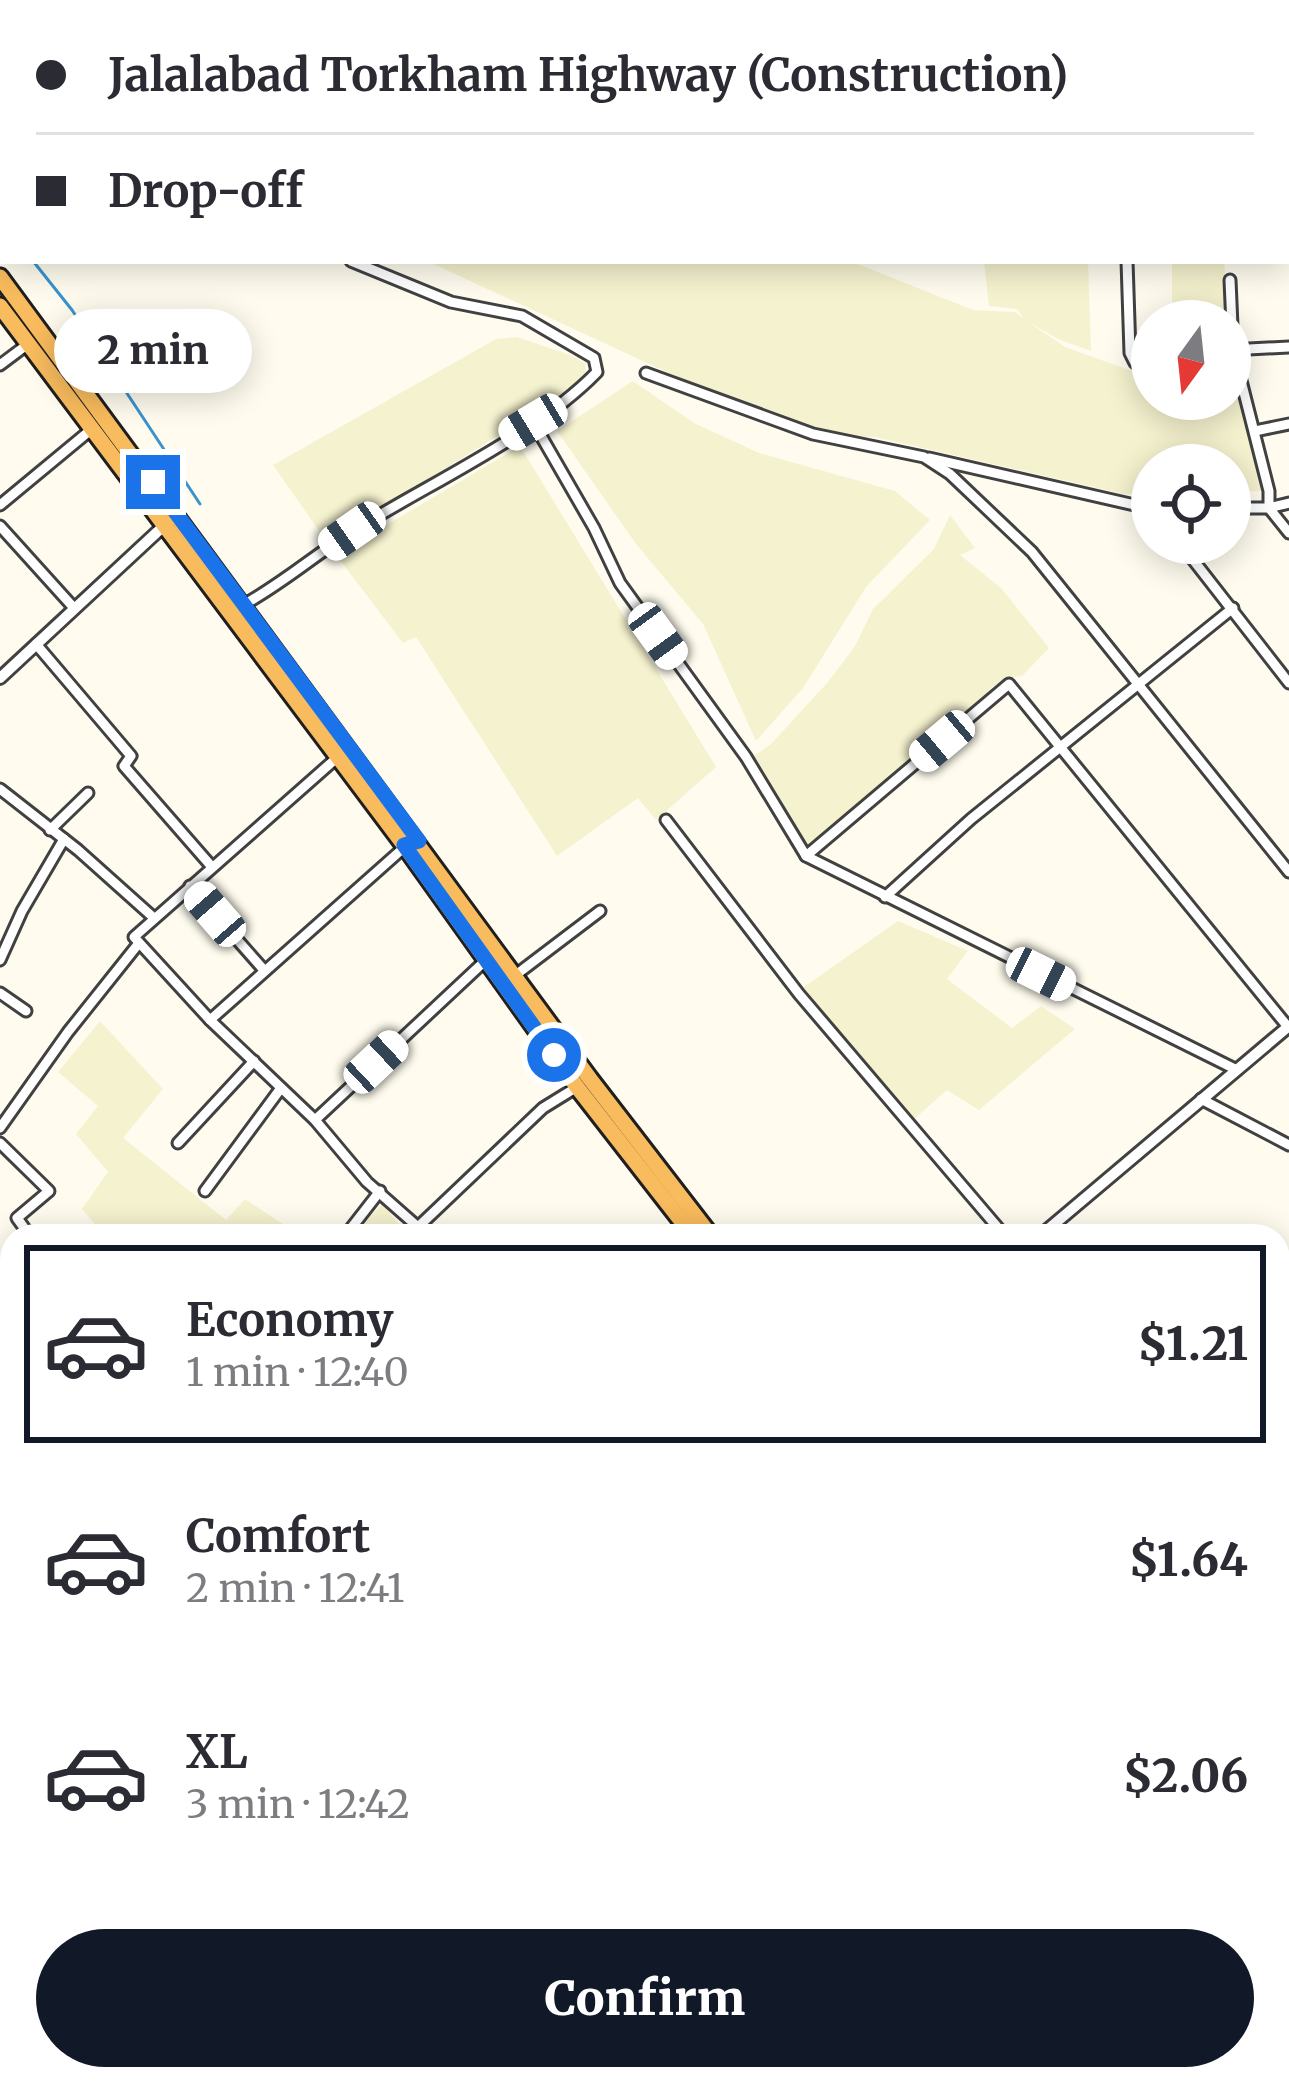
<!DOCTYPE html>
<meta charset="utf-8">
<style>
body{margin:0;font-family:Merriweather,serif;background:#f2f2f3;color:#2b2b33;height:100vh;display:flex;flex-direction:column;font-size:45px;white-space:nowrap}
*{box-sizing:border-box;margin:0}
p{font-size:39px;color:#7c7c81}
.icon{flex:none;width:66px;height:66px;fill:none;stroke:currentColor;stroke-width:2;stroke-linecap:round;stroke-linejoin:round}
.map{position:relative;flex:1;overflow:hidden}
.side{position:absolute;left:0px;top:1224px;width:1290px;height:867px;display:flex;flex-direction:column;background:#fff;border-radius:36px 36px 0 0;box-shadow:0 6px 30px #0003}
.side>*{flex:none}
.banner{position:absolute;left:0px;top:0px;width:1290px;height:264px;box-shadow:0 6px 30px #0003;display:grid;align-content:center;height:264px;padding:0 36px;background:#fff}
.needle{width:78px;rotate:195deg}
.controls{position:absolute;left:1131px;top:300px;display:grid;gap:24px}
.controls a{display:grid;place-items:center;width:120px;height:120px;border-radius:50%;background:#fff;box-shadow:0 6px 30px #0003;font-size:60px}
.end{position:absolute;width:54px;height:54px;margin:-27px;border:15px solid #1a73e8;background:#fff;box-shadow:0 0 0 6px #fff}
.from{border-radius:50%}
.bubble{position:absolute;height:84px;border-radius:42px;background:#fff;box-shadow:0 6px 30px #0003;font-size:39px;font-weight:800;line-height:84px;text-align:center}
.car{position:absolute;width:36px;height:72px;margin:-36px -18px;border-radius:15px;box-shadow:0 0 9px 3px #0007;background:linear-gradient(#fff 24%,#345 0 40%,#fff 0 76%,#345 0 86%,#fff 0)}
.banner b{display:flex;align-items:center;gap:42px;height:114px;font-size:45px}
.banner b+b{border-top:3px solid #e1e1e2}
.banner i{width:30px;height:30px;background:#2b2b33}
ul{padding:21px 0 0;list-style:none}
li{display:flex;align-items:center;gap:36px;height:198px;margin:0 24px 18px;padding:0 12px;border:6px solid transparent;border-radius:0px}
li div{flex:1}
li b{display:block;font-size:45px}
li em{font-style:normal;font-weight:800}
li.active{border-color:#111827}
li>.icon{width:108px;height:108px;stroke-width:1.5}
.cta{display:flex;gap:24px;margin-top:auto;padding:24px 36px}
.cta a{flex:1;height:138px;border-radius:72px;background:#111827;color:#fff;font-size:48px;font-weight:800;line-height:138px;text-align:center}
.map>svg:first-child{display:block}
</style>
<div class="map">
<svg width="1289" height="2090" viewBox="0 0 1289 2090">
<rect width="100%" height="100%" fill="#fffcef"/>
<g fill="#f5f2cf">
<polygon points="427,261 850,261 973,310 1015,312 1023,318 1017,309 989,306 984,261 1088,261 1091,351 1058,339 1027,321 1065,347 1152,378 1152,399 1230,399 1230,366 1235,365 1263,491 1230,492 1230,465 1152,465 1152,493 1124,494 875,437 825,436 671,374"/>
<polygon points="1172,261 1224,261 1229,321 1172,321"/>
<polygon points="517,337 570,355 586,364 585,374 575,388 327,542 273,465 496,339"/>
<polygon points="633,381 694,423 759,453 895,491 930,520 866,587 803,688 756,741 703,624 636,544 557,431"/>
<polygon points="520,446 716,767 656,820 638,798 557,856 416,637 403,643 336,555"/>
<polygon points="950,515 975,548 960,555 1001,588 1049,648 1022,676 1005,678 991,688 974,710 951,723 874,797 811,851 751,758 771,744 828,682 855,646 873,609 934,549"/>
<polygon points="898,921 968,951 947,979 1012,1028 1041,1006 1075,1029 979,1110 947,1090 914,1119 801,989"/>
<polygon points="100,1021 163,1089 123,1138 226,1220 245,1199 301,1236 92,1236 98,1228 82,1209 108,1172 76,1134 98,1106 58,1072"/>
<polygon points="382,1204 409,1236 351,1236"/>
<polygon points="507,2079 774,2079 761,2090 495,2090"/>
<polygon points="795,2079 915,2079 898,2090 782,2090"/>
<polygon points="967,2079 1227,2079 1236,2090 974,2090"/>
</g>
<polygon fill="#d2eab8" points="0,1940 12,1952 12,2079 139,2079 150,2090 0,2090"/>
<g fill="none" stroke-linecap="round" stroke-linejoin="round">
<g stroke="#3993cf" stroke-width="3">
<polyline points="0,220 3,223"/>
<polyline points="33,261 72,310 200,504"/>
</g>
<g stroke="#414141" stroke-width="15">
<g id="minor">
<polyline points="725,0 726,3"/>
<polyline points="780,0 780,3"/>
<polyline points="907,0 908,3"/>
<polyline points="994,0 994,3"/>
<polyline points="1118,0 1118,3"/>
<polyline points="1186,0 1187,3"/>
<polyline points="1261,0 1261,3"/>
<polyline points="1127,261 1130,353 1135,363 1152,370"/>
<polyline points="1230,280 1233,349 1269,491 1269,508 1289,533"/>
<polyline points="1230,350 1289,347"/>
<polyline points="0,365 28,344"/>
<polyline points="646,373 813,434 924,457 950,474 1032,552 1289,872"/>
<polyline points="533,422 594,528 620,583 746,757 806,856 1237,1070"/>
<polyline points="1255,431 1289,424"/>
<polyline points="929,458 1152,509"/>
<polyline points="0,505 93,428"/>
<polyline points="1230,508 1269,508 1289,503"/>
<polyline points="0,526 74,608"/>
<polyline points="1180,543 1289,683"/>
<path d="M243,605C284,583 318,552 358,528C432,482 537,434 597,372L594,358L522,316L451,302L351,261"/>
<polyline points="36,644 131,756 124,766 212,867"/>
<polyline points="340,755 134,937 210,1020 315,1120 367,1182 418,1227 543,1108 577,1087"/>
<polyline points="0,789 78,850 154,918"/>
<polyline points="666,820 799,994 1005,1236"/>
<polyline points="50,830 88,793"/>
<polyline points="806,856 1009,684 1288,1027"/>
<polyline points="190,886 263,969"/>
<polyline points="885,897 971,819 1233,608"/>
<polyline points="0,960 22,911 64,839"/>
<polyline points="517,974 600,911"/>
<polyline points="0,993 26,1011"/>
<polyline points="210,1020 408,844"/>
<polyline points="1201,1099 1289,1145"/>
<polyline points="315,1120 486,960"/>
<polyline points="0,1128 68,1032 139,943"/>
<polyline points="0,1143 49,1191 17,1218 30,1236"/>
<polyline points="178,1143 254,1061"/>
<polyline points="205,1191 281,1088"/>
<polyline points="345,1236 380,1191"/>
<polyline points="0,1281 12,1269"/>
<polyline points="0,1510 12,1498"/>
<polyline points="1278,1600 1289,1586"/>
<polyline points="0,1647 12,1635"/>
<polyline points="1278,1789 1289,1777"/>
<polyline points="1278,1954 1289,1941"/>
<polyline points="1278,1972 1289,1959"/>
<polyline points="682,2079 703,2090"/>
<polyline points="468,2090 478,2079"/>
<polyline points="1008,2090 1012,2087"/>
</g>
</g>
<g stroke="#414141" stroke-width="16">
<g id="tertiary">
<polyline points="0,678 169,521"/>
<polyline points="1040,1236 1289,1026"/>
</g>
</g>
<g stroke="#1f1f1f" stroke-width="21">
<g id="trunk">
<polyline points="0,277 590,1079 711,1236"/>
<polyline points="0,306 404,845 577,1087 693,1236"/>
<polyline points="1278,2002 1289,2015"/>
</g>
</g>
<use href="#minor" stroke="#fff" stroke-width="9"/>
<use href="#tertiary" stroke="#fff" stroke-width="10"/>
<use href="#trunk" stroke="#f8bb5d" stroke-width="15"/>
</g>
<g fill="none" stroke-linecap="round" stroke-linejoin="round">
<polyline stroke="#1a73e8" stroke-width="15" points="153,482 419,841 404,845 554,1055"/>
</g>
</svg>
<div class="controls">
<a><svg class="needle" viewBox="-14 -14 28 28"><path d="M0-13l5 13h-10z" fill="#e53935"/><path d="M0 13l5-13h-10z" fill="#7c7c81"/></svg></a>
<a><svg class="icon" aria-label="locate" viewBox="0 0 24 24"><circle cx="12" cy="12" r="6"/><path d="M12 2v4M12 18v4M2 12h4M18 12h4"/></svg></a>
</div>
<i class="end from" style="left:554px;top:1055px"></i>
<i class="end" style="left:153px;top:482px"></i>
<div class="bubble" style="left:54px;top:309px;width:198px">2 min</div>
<i class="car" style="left:533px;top:422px;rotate:239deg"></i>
<i class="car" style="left:352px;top:531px;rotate:235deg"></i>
<i class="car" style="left:658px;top:636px;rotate:144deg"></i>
<i class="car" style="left:942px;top:741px;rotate:230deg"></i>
<i class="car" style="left:215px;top:914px;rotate:319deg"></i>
<i class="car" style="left:1041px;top:974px;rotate:116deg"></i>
<i class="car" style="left:376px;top:1062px;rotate:47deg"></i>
<div class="banner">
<b><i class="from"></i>Jalalabad Torkham Highway (Construction)</b>
<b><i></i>Drop-off</b>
</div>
<section class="side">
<ul>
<li class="active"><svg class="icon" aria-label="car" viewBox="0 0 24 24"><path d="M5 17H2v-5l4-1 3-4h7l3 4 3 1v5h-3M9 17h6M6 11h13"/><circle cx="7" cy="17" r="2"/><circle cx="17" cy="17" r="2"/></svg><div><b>Economy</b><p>1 min · 12:40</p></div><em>$1.21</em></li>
<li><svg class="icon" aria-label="car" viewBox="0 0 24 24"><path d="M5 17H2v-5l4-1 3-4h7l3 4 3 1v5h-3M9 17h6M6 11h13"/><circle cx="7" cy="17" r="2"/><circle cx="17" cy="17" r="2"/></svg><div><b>Comfort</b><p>2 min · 12:41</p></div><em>$1.64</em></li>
<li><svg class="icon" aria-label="car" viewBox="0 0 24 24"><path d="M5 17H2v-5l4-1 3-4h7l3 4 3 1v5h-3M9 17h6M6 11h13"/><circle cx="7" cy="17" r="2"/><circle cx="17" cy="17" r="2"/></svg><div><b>XL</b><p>3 min · 12:42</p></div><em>$2.06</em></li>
</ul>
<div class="cta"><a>Confirm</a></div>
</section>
</div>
